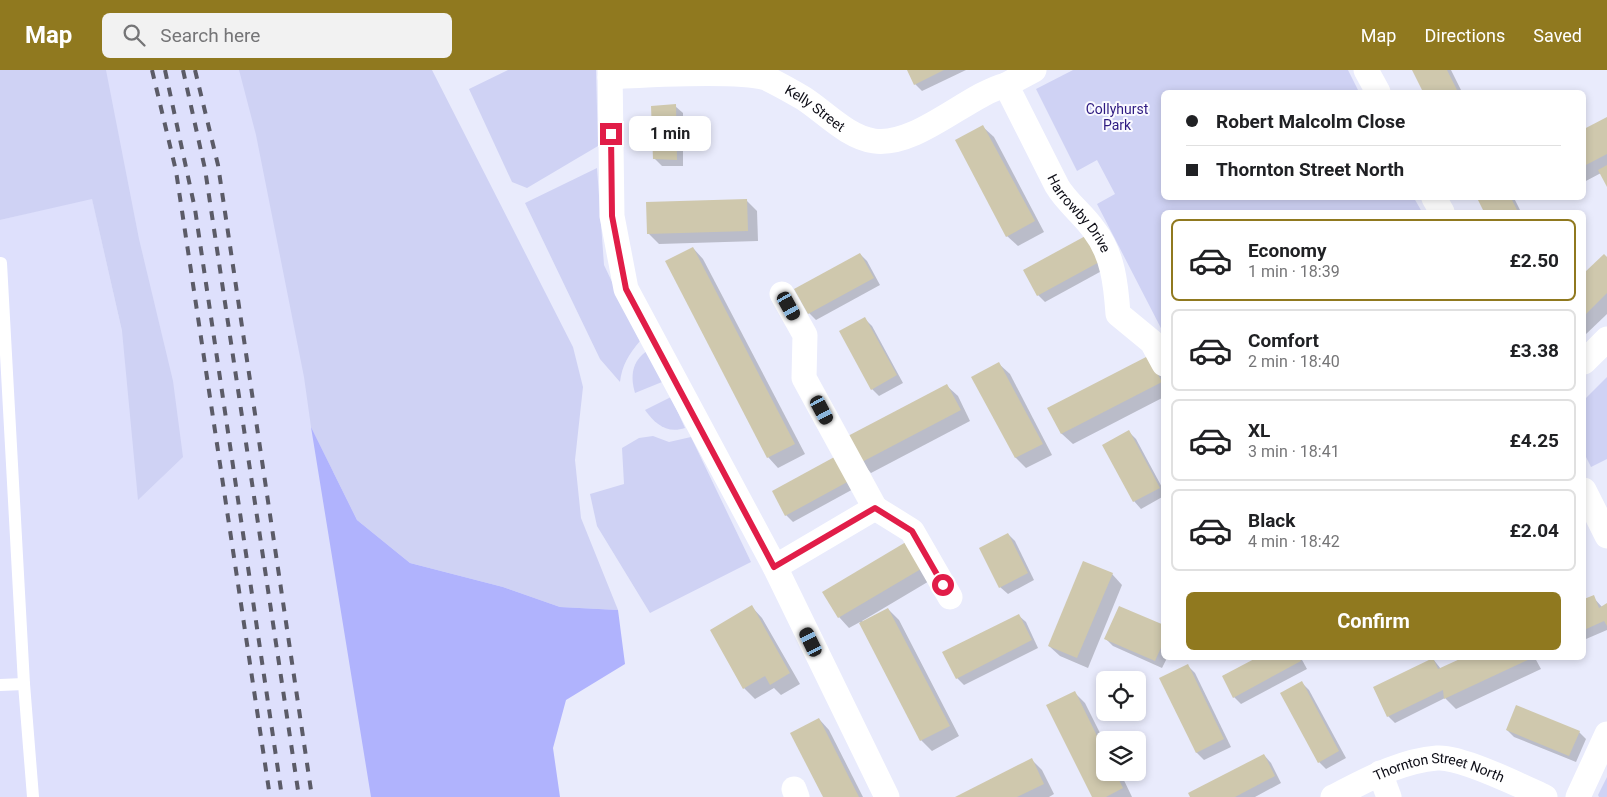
<!DOCTYPE html>
<meta charset="utf-8">
<style>
body{margin:0;font-family:Roboto,sans-serif;background:#f2f2f2;color:#202124;height:100vh;display:flex;flex-direction:column;font-size:19px;white-space:nowrap}
*{box-sizing:border-box;margin:0}
p{font-size:16px;color:#757577}
.icon{flex:none;width:28px;height:28px;fill:none;stroke:currentColor;stroke-width:2;stroke-linecap:round;stroke-linejoin:round}
.map{position:relative;flex:1;overflow:hidden}
.side{position:absolute;left:1161px;top:140px;width:425px;height:450px;display:flex;flex-direction:column;background:#fff;border-radius:8px;box-shadow:0 2px 8px #0003}
.side>*{flex:none}
.top-card{position:absolute;left:1161px;top:20px;width:425px;height:110px;border-radius:8px;box-shadow:0 2px 8px #0003;display:grid;align-content:center;height:110px;padding:0 25px;background:#fff}
.buttons{position:absolute;left:1096px;top:601px;display:grid;gap:10px}
.buttons a{display:grid;place-items:center;width:50px;height:50px;border-radius:8px;background:#fff;box-shadow:0 2px 8px #0003;font-size:25px}
.end{position:absolute;width:22px;height:22px;margin:-11px;border:6px solid #e11d48;background:#fff;box-shadow:0 0 0 2px #fff}
.from{border-radius:50%}
.bubble{position:absolute;height:35px;border-radius:8px;background:#fff;box-shadow:0 2px 8px #0003;font-size:16px;font-weight:700;line-height:35px;text-align:center}
.car{position:absolute;width:15px;height:30px;margin:-15px -8px;border-radius:6px;box-shadow:0 0 4px 1px #0007;background:linear-gradient(#222 24%,#8ab4d8 0 40%,#222 0 76%,#8ab4d8 0 86%,#222 0)}
.top-card b{display:flex;align-items:center;gap:18px;height:48px;font-size:19px}
.top-card b+b{border-top:1px solid #e0e0e0}
.top-card i{width:12px;height:12px;background:#202124}
ul{padding:9px 0 0;list-style:none}
li{display:flex;align-items:center;gap:15px;height:82px;margin:0 10px 8px;padding:0 15px;border:2px solid #e0e0e0;border-radius:8px}
li div{flex:1}
li b{display:block;font-size:19px}
li em{font-style:normal;font-weight:700}
li.current{border-color:#90791f}
li>.icon{width:45px;height:45px;stroke-width:1.5}
.primary-button{display:flex;gap:10px;margin-top:auto;padding:10px 25px}
.primary-button a{flex:1;height:58px;border-radius:8px;background:#90791f;color:#fff;font-size:20px;font-weight:700;line-height:58px;text-align:center}
header{display:flex;align-items:center;gap:30px;box-sizing:border-box;height:70px;padding:0 25px;background:#90791f;color:#fff}
header strong{font-size:24px}
nav{display:flex;gap:28px;margin-inline-start:auto;font-size:18px}
.search{width:350px;height:45px;background:#f2f2f2;display:flex;align-items:center;gap:12px;box-sizing:border-box;padding:0 18px;border-radius:8px;color:#757577;font-size:19px}
.map>svg:first-child{display:block}
</style>
<header>
<strong>Map</strong>
<div class="search"><svg class="icon" aria-label="search" viewBox="0 0 24 24"><circle cx="10" cy="10" r="6"/><path d="M15 15l6 6"/></svg>Search here</div>
<nav><a>Map</a><a>Directions</a><a>Saved</a></nav>
</header>
<div class="map">
<svg width="1607" height="727" viewBox="0 0 1607 727">
<rect width="100%" height="100%" fill="#e9ebfc"/>
<polygon fill="#dee0fc" points="84,0 272,0 382,727 0,727 0,150 92,128 122,261 172,397"/>
<g fill="#cfd2f4">
<polygon points="0,0 106,0 139,169 173,311 183,387 138,430 122,261 92,129 0,150"/>
<polygon points="239,0 432,0 573,277 583,317 575,390 581,448 618,540 560,537 503,517 410,493 357,450 311,357 304,307 256,65"/>
<polygon points="508,0 596,0 598,76 527,118 512,112 469,19"/>
<polygon points="1073,0 1348,0 1359,22 1164,22 1164,128 1414,128 1422,142 1164,142 1164,264 1097,134 1115,124 1097,90 1077,101 1036,19"/>
<path d="M597,98L604,195L640,271C629,284 622,295 620,312L600,289L525,133Z"/>
<path d="M647,281L662,312L635,323C630,306 632,291 647,281Z"/>
<polygon points="1607,307 1607,389 1591,397 1584,383 1584,330"/>
<path d="M671,327L685,358C667,364 655,354 645,340Z"/>
<polygon points="653,366 669,372 691,367 751,492 650,543 597,456 590,424 624,414 622,378 639,368"/>
<polygon points="1607,707 1607,727 1599,727 1598,725"/>
</g>
<polygon fill="#b0b3fd" points="311,357 357,450 410,493 503,517 560,537 618,540 625,594 566,630 553,678 560,727 371,727"/>
<g fill="#0003">
<polygon points="908,0 966,0 922,21 915,14"/>
<polygon points="1413,0 1451,0 1462,22 1424,22"/>
<polygon points="675,36 683,43 683,96 662,96 655,89"/>
<polygon points="1607,49 1607,114 1601,103 1584,112 1584,61"/>
<polygon points="983,57 994,67 1044,162 1018,176 1007,166"/>
<polygon points="1479,128 1514,128 1521,142 1486,142"/>
<polygon points="746,130 757,141 758,171 659,174 648,163"/>
<polygon points="1096,172 1109,197 1045,232 1038,225 1024,200"/>
<polygon points="693,178 703,189 805,384 778,398 768,387"/>
<polygon points="860,184 867,191 880,215 816,250 809,243"/>
<polygon points="1604,185 1607,189 1607,244 1584,266 1584,205"/>
<polygon points="865,249 872,256 903,313 879,326 872,319"/>
<polygon points="999,294 1010,304 1052,385 1026,398 1016,388 973,308"/>
<polygon points="1159,298 1164,307 1164,327 1073,374 1062,364 1049,339"/>
<polygon points="947,316 958,326 970,351 871,403 861,392"/>
<polygon points="1129,362 1136,369 1164,421 1164,426 1141,439 1134,431"/>
<polygon points="837,386 857,417 793,452 786,445"/>
<polygon points="1008,464 1015,471 1034,510 1008,524 1000,517"/>
<polygon points="905,474 931,510 862,551 863,552 888,539 899,550 959,666 932,681 921,670 860,552 849,558 839,547"/>
<polygon points="1112,504 1122,515 1088,598 1060,586 1049,576"/>
<polygon points="1593,527 1602,537 1607,535 1607,560 1586,569 1584,566 1584,531"/>
<polygon points="752,537 762,548 800,614 781,625 774,618 755,629 744,618 711,560"/>
<polygon points="1018,545 1026,552 1038,578 964,615 957,608"/>
<polygon points="1164,557 1164,588 1167,588 1162,598 1113,576 1106,569"/>
<polygon points="1259,588 1301,588 1307,599 1241,634 1234,627 1223,606"/>
<polygon points="1465,588 1535,588 1541,599 1456,639 1445,628 1395,653 1388,646 1433,589 1441,599"/>
<polygon points="1188,596 1195,603 1231,677 1204,690 1197,683 1161,609"/>
<polygon points="1302,613 1309,620 1346,688 1326,699 1319,692"/>
<polygon points="1075,623 1085,633 1105,673 1105,702 1120,702 1132,727 1093,727"/>
<polygon points="819,649 829,660 863,727 824,727"/>
<polygon points="1507,660 1579,662 1586,669 1576,692 1514,667"/>
<polygon points="1264,685 1271,693 1281,713 1255,727 1192,727"/>
<polygon points="1032,690 1042,700 1054,724 1049,727 958,727"/>
</g>
<g fill="#cfc8ad">
<polygon points="907,0 944,0 914,15"/>
<polygon points="1412,0 1447,0 1458,22 1423,22"/>
<polygon points="676,34 677,90 653,89 651,36"/>
<polygon points="1607,47 1607,84 1584,96 1584,59"/>
<polygon points="983,55 1035,151 1006,167 955,70"/>
<polygon points="1607,95 1607,117 1598,100"/>
<polygon points="1477,128 1511,128 1518,142 1484,142"/>
<polygon points="747,129 748,161 647,164 646,132"/>
<polygon points="1089,164 1103,190 1037,226 1023,200"/>
<polygon points="693,177 795,374 767,388 665,191"/>
<polygon points="860,183 874,208 808,244 794,219"/>
<polygon points="1604,184 1607,187 1607,223 1584,246 1584,203"/>
<polygon points="865,247 897,305 871,320 839,261"/>
<polygon points="1148,286 1162,312 1061,364 1047,338"/>
<polygon points="999,292 1043,374 1015,388 971,307"/>
<polygon points="947,314 961,340 860,393 846,367"/>
<polygon points="1129,360 1160,418 1133,432 1102,375"/>
<polygon points="838,385 851,410 785,446 772,421"/>
<polygon points="1008,463 1028,503 999,518 979,478"/>
<polygon points="906,472 921,499 838,548 822,522"/>
<polygon points="1083,491 1113,503 1077,588 1048,576"/>
<polygon points="1594,525 1599,538 1607,533 1607,556 1604,551 1584,560 1584,529"/>
<polygon points="752,535 790,603 770,615 765,606 743,619 710,560"/>
<polygon points="1119,536 1164,555 1164,571 1155,591 1104,569"/>
<polygon points="888,538 950,656 920,671 859,553"/>
<polygon points="1019,544 1032,570 956,609 942,582"/>
<polygon points="1256,588 1299,588 1301,591 1233,628 1222,606"/>
<polygon points="1433,588 1438,599 1462,588 1532,588 1444,629 1443,620 1387,647 1373,617"/>
<polygon points="1188,594 1224,669 1196,683 1159,608"/>
<polygon points="1302,611 1339,681 1318,693 1280,623"/>
<polygon points="1075,621 1105,682 1105,702 1115,702 1123,718 1106,727 1092,727 1046,635"/>
<polygon points="1516,635 1580,661 1569,686 1506,660"/>
<polygon points="819,648 859,727 823,727 790,663"/>
<polygon points="1264,684 1275,706 1235,727 1190,727 1188,723"/>
<polygon points="1032,688 1044,714 1017,727 955,727"/>
</g>
<g fill="none" stroke-linecap="round" stroke-linejoin="round">
<g stroke="#fff" stroke-width="12">
<polyline points="1,193 24,614"/>
<polyline points="0,615 24,614 33,727"/>
</g>
<g stroke="#fff" stroke-width="25">
<polyline points="610,0 612,146 626,219 775,497 887,727"/>
<path id="s1" d="M1034,0L1006,15L1057,116C1067,133 1083,144 1094,160C1113,184 1116,215 1118,244L1152,272L1164,294"/>
<polyline points="1366,0 1378,22"/>
<path id="s2" d="M610,7C645,5 737,0 766,8C779,14 791,21 803,28C825,42 847,67 874,71C917,77 967,25 1006,15"/>
<polyline points="1434,128 1442,142"/>
<polyline points="782,224 805,265 804,308 875,438"/>
<polyline points="1584,292 1607,269"/>
<polyline points="1584,420 1607,466"/>
<polyline points="775,497 875,438 912,461 950,527"/>
<polyline points="1380,703 1389,727"/>
<polyline points="794,719 797,727"/>
<path id="s3" d="M1333,727C1365,711 1399,691 1437,688C1461,686 1521,716 1545,727"/>
<polyline points="1578,727 1607,664"/>
</g>
<g stroke="#5b5b67" stroke-width="4" stroke-dasharray="9 9" stroke-linecap="butt">
<polyline points="152,0 176,101 270,727"/>
<polyline points="165,0 195,139 282,727"/>
<polyline points="183,0 205,99 299,727"/>
<polyline points="195,0 218,95 312,727"/>
</g>
</g>
<g fill="none" stroke-linecap="round" stroke-linejoin="round">
<polyline stroke="#e11d48" stroke-width="6" points="611,64 612,146 626,219 774,497 875,438 912,461 943,515"/>
</g>
<g text-anchor="middle" stroke-width="4" stroke-linejoin="round" paint-order="stroke">
<g font-size="14" fill="#0c0c15" stroke="#f9f9ff">
<text dy="5" stroke="none"><textPath href="#s2" startOffset="214">Kelly Street</textPath></text>
<text dy="5" stroke="none"><textPath href="#s1" startOffset="180">Harrowby Drive</textPath></text>
<text dy="5" stroke="none"><textPath href="#s3" startOffset="114">Thornton Street North</textPath></text>
</g>
<g font-size="14" fill="#2e1a81" stroke="#f9f9ff">
<text x="1117" y="44">Collyhurst<tspan x="1117" dy="16">Park</tspan></text>
</g>
</g>
</svg>
<div class="buttons">
<a><svg class="icon" aria-label="locate" viewBox="0 0 24 24"><circle cx="12" cy="12" r="6"/><path d="M12 2v4M12 18v4M2 12h4M18 12h4"/></svg></a>
<a><svg class="icon" aria-label="layers" viewBox="0 0 24 24"><path d="M12 4l9 5-9 5-9-5zM3 14l9 5 9-5"/></svg></a>
</div>
<i class="end from" style="left:943px;top:515px"></i>
<i class="end" style="left:611px;top:64px"></i>
<div class="bubble" style="left:629px;top:46px;width:82px">1 min</div>
<i class="car" style="left:789px;top:236px;rotate:151deg"></i>
<i class="car" style="left:822px;top:340px;rotate:152deg"></i>
<i class="car" style="left:811px;top:572px;rotate:334deg"></i>
<div class="top-card">
<b><i class="from"></i>Robert Malcolm Close</b>
<b><i></i>Thornton Street North</b>
</div>
<section class="side">
<ul>
<li class="current"><svg class="icon" aria-label="car" viewBox="0 0 24 24"><path d="M5 17H2v-5l4-1 3-4h7l3 4 3 1v5h-3M9 17h6M6 11h13"/><circle cx="7" cy="17" r="2"/><circle cx="17" cy="17" r="2"/></svg><div><b>Economy</b><p>1 min · 18:39</p></div><em>£2.50</em></li>
<li><svg class="icon" aria-label="car" viewBox="0 0 24 24"><path d="M5 17H2v-5l4-1 3-4h7l3 4 3 1v5h-3M9 17h6M6 11h13"/><circle cx="7" cy="17" r="2"/><circle cx="17" cy="17" r="2"/></svg><div><b>Comfort</b><p>2 min · 18:40</p></div><em>£3.38</em></li>
<li><svg class="icon" aria-label="car" viewBox="0 0 24 24"><path d="M5 17H2v-5l4-1 3-4h7l3 4 3 1v5h-3M9 17h6M6 11h13"/><circle cx="7" cy="17" r="2"/><circle cx="17" cy="17" r="2"/></svg><div><b>XL</b><p>3 min · 18:41</p></div><em>£4.25</em></li>
<li><svg class="icon" aria-label="car" viewBox="0 0 24 24"><path d="M5 17H2v-5l4-1 3-4h7l3 4 3 1v5h-3M9 17h6M6 11h13"/><circle cx="7" cy="17" r="2"/><circle cx="17" cy="17" r="2"/></svg><div><b>Black</b><p>4 min · 18:42</p></div><em>£2.04</em></li>
</ul>
<div class="primary-button"><a>Confirm</a></div>
</section>
</div>
